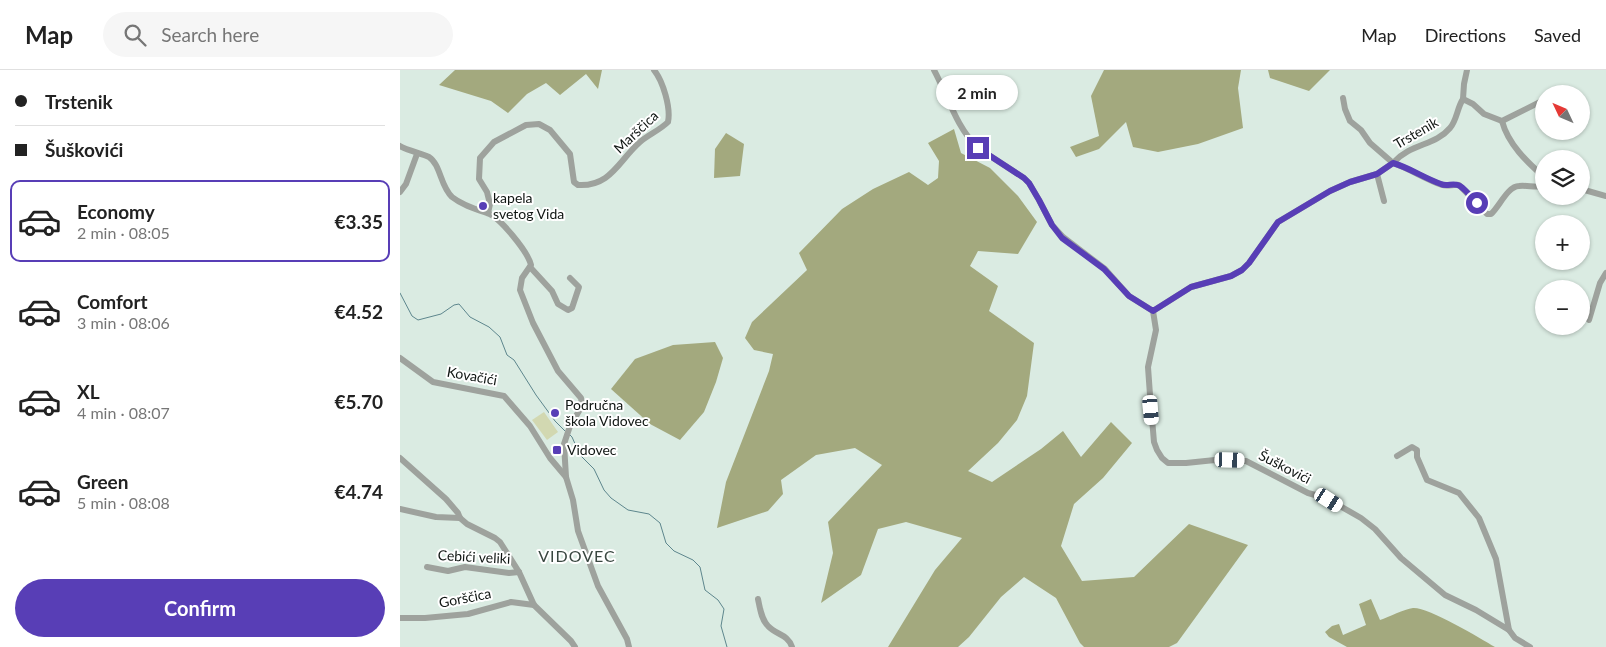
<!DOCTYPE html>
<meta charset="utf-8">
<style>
body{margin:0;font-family:Lato,sans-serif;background:#f6f6f6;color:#222;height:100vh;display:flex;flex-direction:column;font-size:19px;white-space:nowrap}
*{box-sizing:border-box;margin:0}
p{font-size:16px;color:#767676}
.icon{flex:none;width:28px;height:28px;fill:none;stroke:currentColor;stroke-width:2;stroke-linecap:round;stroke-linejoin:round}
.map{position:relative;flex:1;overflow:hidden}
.sheet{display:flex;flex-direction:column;background:#fff;width:400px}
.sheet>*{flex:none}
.guide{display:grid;align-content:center;height:110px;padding:0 15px;background:#fff}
.needle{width:32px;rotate:314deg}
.fabs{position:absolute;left:1135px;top:15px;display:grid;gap:10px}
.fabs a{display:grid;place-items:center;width:55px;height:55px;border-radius:50%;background:#fff;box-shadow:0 1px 4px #0004;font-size:25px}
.end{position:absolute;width:22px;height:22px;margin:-11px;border:6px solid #583eb6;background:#fff;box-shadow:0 0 0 2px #fff}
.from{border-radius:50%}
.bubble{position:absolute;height:35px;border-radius:18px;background:#fff;box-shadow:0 1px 4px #0004;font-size:16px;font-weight:700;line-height:35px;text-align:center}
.car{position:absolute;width:15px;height:30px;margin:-15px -8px;border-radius:6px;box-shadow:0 0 4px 1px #0007;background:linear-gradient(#fff 24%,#345 0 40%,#fff 0 76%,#345 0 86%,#fff 0)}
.guide b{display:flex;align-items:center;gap:18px;height:48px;font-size:19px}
.guide b+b{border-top:1px solid #e0e0e0}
.guide i{width:12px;height:12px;background:#222}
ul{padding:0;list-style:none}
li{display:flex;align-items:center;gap:15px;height:82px;margin:0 10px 8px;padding:0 5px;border:2px solid transparent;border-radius:10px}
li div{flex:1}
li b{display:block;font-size:19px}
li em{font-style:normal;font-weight:700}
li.current{border-color:#583eb6}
li>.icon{width:45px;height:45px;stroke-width:1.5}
.cta{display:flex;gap:10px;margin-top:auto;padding:10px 15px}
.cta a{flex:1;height:58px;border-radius:30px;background:#583eb6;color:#fff;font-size:20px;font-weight:700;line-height:58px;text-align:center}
header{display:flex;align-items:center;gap:30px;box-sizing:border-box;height:70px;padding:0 25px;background:#fff;border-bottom:1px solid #e0e0e0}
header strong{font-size:24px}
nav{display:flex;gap:28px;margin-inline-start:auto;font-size:18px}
.search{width:350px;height:45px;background:#f6f6f6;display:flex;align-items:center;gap:12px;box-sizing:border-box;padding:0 18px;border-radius:28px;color:#767676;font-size:19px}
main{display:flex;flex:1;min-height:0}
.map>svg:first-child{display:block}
</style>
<header>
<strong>Map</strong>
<div class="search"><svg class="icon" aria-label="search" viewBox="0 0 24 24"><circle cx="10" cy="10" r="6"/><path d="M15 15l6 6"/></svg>Search here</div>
<nav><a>Map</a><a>Directions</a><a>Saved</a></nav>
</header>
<main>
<section class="sheet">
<div class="guide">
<b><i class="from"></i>Trstenik</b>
<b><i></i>Šuškovići</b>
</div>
<ul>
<li class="current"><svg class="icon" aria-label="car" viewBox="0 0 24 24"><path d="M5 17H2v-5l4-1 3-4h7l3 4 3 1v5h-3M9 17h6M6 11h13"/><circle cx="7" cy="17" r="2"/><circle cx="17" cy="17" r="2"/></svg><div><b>Economy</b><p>2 min · 08:05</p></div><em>€3.35</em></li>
<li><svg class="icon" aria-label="car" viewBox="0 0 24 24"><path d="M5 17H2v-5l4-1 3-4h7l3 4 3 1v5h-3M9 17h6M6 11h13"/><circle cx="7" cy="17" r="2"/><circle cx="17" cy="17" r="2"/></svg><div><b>Comfort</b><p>3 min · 08:06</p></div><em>€4.52</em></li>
<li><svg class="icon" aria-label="car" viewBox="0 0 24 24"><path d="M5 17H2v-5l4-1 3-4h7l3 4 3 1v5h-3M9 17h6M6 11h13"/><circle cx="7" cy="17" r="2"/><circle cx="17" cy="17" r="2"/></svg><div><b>XL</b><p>4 min · 08:07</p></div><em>€5.70</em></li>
<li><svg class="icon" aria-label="car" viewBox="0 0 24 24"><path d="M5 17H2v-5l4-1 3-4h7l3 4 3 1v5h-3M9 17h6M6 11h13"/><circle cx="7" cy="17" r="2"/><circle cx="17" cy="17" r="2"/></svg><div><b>Green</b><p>5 min · 08:08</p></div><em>€4.74</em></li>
</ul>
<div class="cta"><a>Confirm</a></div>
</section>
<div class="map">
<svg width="1206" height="577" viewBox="0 0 1206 577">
<rect width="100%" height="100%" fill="#daebe2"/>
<polygon fill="#d2d8b1" points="144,342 158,362 147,370 132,350"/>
<g fill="#a3a97e">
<polygon points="55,0 202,0 198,19 186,4 160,25 146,13 127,24 108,43 91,31 39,15"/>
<polygon points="704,0 841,0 838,18 843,58 798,74 758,82 733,77 726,52 699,79 676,87 670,77 699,66 691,26"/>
<polygon points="868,0 930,0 909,21 870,8"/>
<polygon points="554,59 561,83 590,98 618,126 637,152 618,184 578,181 570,196 598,216 589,241 634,273 627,326 617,350 598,373 568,401 592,412 641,379 663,361 681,387 711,352 732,373 703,408 674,434 661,476 682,511 734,507 789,454 848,475 777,573 769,577 684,577 680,573 656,528 624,507 601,527 569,567 558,577 488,577 535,500 562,468 506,452 478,459 461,505 421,533 433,483 428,452 482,395 455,378 416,385 381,410 383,424 368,441 317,458 326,412 369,301 373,284 354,280 345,268 352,252 407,200 399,183 442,139 473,119 509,102 528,115 538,108 539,91 528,73"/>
<polygon points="326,63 344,74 340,106 314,108 315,79"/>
<polygon points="315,272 323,288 316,312 304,342 280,370 250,354 211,319 235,289 273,275"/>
<path d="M971,529L980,550C989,547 1004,539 1013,538C1028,537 1080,568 1095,577H947L929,567L925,562L932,556L939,554L943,565L966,555L959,534Z"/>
</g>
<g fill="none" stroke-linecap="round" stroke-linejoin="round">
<g stroke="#5d868d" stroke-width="1">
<polyline points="0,223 12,246 18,250 41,244 54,235 59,234 70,247 89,257 100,267 107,285 114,290 136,325 155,351 166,362"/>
<polyline points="169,364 172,367 180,385 194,399 204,420 211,428 228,440 249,444 260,453 266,473 274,481 293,490 300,497 305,520 318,530 324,539 321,556 327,577"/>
</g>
<g stroke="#9ea29d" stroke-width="6">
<path d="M534,0C548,26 556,57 578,78L624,108L629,113L639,130L652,155L663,167L705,199L729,226L753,241L756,260L748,297L750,325L754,372L757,380L762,388L768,393H786L815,390L846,391L908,423L926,428L961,448L975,459L1001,488L1045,525L1076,540L1109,560"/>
<polyline points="1158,24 1169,20"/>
<path d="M943,28L945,39L950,51L961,60L970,73L993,93C1011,73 1035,76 1050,58C1057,50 1057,38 1063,29L1073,34L1084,44L1102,51L1144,30"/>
<polyline points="1063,29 1064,14 1067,0"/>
<path d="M1102,51C1108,74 1127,92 1144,107"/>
<path d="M0,76C7,80 23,84 29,87C41,95 40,116 52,127C62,135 75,139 87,143C99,146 128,182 131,195L122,208L120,220L133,253L158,301L181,328L182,334L179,341L170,356L164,374L166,407L173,430L178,461L198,516L227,569L229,577"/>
<polyline points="977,104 984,131"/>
<polyline points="1181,119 1206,126"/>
<polyline points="0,122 6,114 17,84"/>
<path d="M88,143L90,134L87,122L79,109L80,88L94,72L126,55L139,54L150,60L170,84L174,112L178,115C211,117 219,90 240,72C248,65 260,60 268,52C271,38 263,11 254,0"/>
<polyline points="130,197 152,221 158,234 168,240 172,238 179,217 170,208"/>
<path d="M753,241L791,217L831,206L842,200L849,193L878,152L930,121L950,112L977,104L993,93C1010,99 1025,109 1042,115C1048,117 1053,114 1059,115L1087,144H1091C1099,137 1108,116 1119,116C1128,115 1135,118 1144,116"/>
<polyline points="1189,250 1200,213 1206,203"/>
<polyline points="0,288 33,312 104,326 130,356 150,388 166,407"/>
<polyline points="997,386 1012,377 1017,380 1017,387 1027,410 1059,423 1079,448 1096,489 1109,560 1115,568 1130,577"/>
<polyline points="0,388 46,429 58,443 60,448 67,454 95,468 100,472 119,502 134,535 171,571 175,577"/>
<polyline points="0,439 36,447 60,448"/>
<polyline points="27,497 48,501 65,497 109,503 119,502"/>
<path d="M358,529C360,538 361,549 368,556C376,565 388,564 392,577"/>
<polyline points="0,548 25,548 68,544 111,532 134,535"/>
</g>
</g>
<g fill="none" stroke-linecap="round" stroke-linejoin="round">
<path stroke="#583eb6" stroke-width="6" d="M578,78L624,108L629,113L639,130L652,155L662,168L704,199L729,226L753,241L791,217L831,206L842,200L849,193L878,152L930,121L950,112L977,104L993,93C1010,98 1024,108 1041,114C1047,117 1054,112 1060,116C1066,120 1072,128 1077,133"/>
</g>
<g fill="#583eb6" stroke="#fff" stroke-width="2">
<circle cx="83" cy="136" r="5"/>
<circle cx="155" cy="343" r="5"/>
<rect x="152" y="375" width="10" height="10" rx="2.5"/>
</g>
<g text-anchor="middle" stroke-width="4" stroke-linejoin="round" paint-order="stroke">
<g font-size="14" fill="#0f1512" stroke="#fff">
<text transform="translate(236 62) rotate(-43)" y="5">Marščica</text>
<text transform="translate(1016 63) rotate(-30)" y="5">Trstenik</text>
<text transform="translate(72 306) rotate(10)" y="5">Kovačići</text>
<text transform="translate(885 397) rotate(27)" y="5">Šuškovići</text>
<text transform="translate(74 487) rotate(3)" y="5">Cebići veliki</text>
<text transform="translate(65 528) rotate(-11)" y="5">Gorščica</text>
</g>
<g font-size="14" fill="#0f1512" stroke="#fff" text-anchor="start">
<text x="93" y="133">kapela<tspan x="93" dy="16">svetog Vida</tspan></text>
<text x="165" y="340">Područna<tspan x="165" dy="16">škola Vidovec</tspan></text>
<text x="167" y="385">Vidovec</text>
</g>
<g font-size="16" letter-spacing="1" fill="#394740" stroke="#fff">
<text x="177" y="492">VIDOVEC</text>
</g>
</g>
</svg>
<div class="fabs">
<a><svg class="needle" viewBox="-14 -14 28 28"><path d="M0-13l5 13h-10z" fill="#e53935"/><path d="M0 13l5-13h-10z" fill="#767676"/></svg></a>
<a><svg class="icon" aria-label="layers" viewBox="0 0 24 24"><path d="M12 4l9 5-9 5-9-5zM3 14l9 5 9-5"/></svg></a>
<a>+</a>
<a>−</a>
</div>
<i class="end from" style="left:1077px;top:133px"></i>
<i class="end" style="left:578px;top:78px"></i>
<div class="bubble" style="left:536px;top:5px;width:82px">2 min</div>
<i class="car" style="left:751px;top:340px;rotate:175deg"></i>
<i class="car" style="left:830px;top:390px;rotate:92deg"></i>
<i class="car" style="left:929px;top:430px;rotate:122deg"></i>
</div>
</main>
